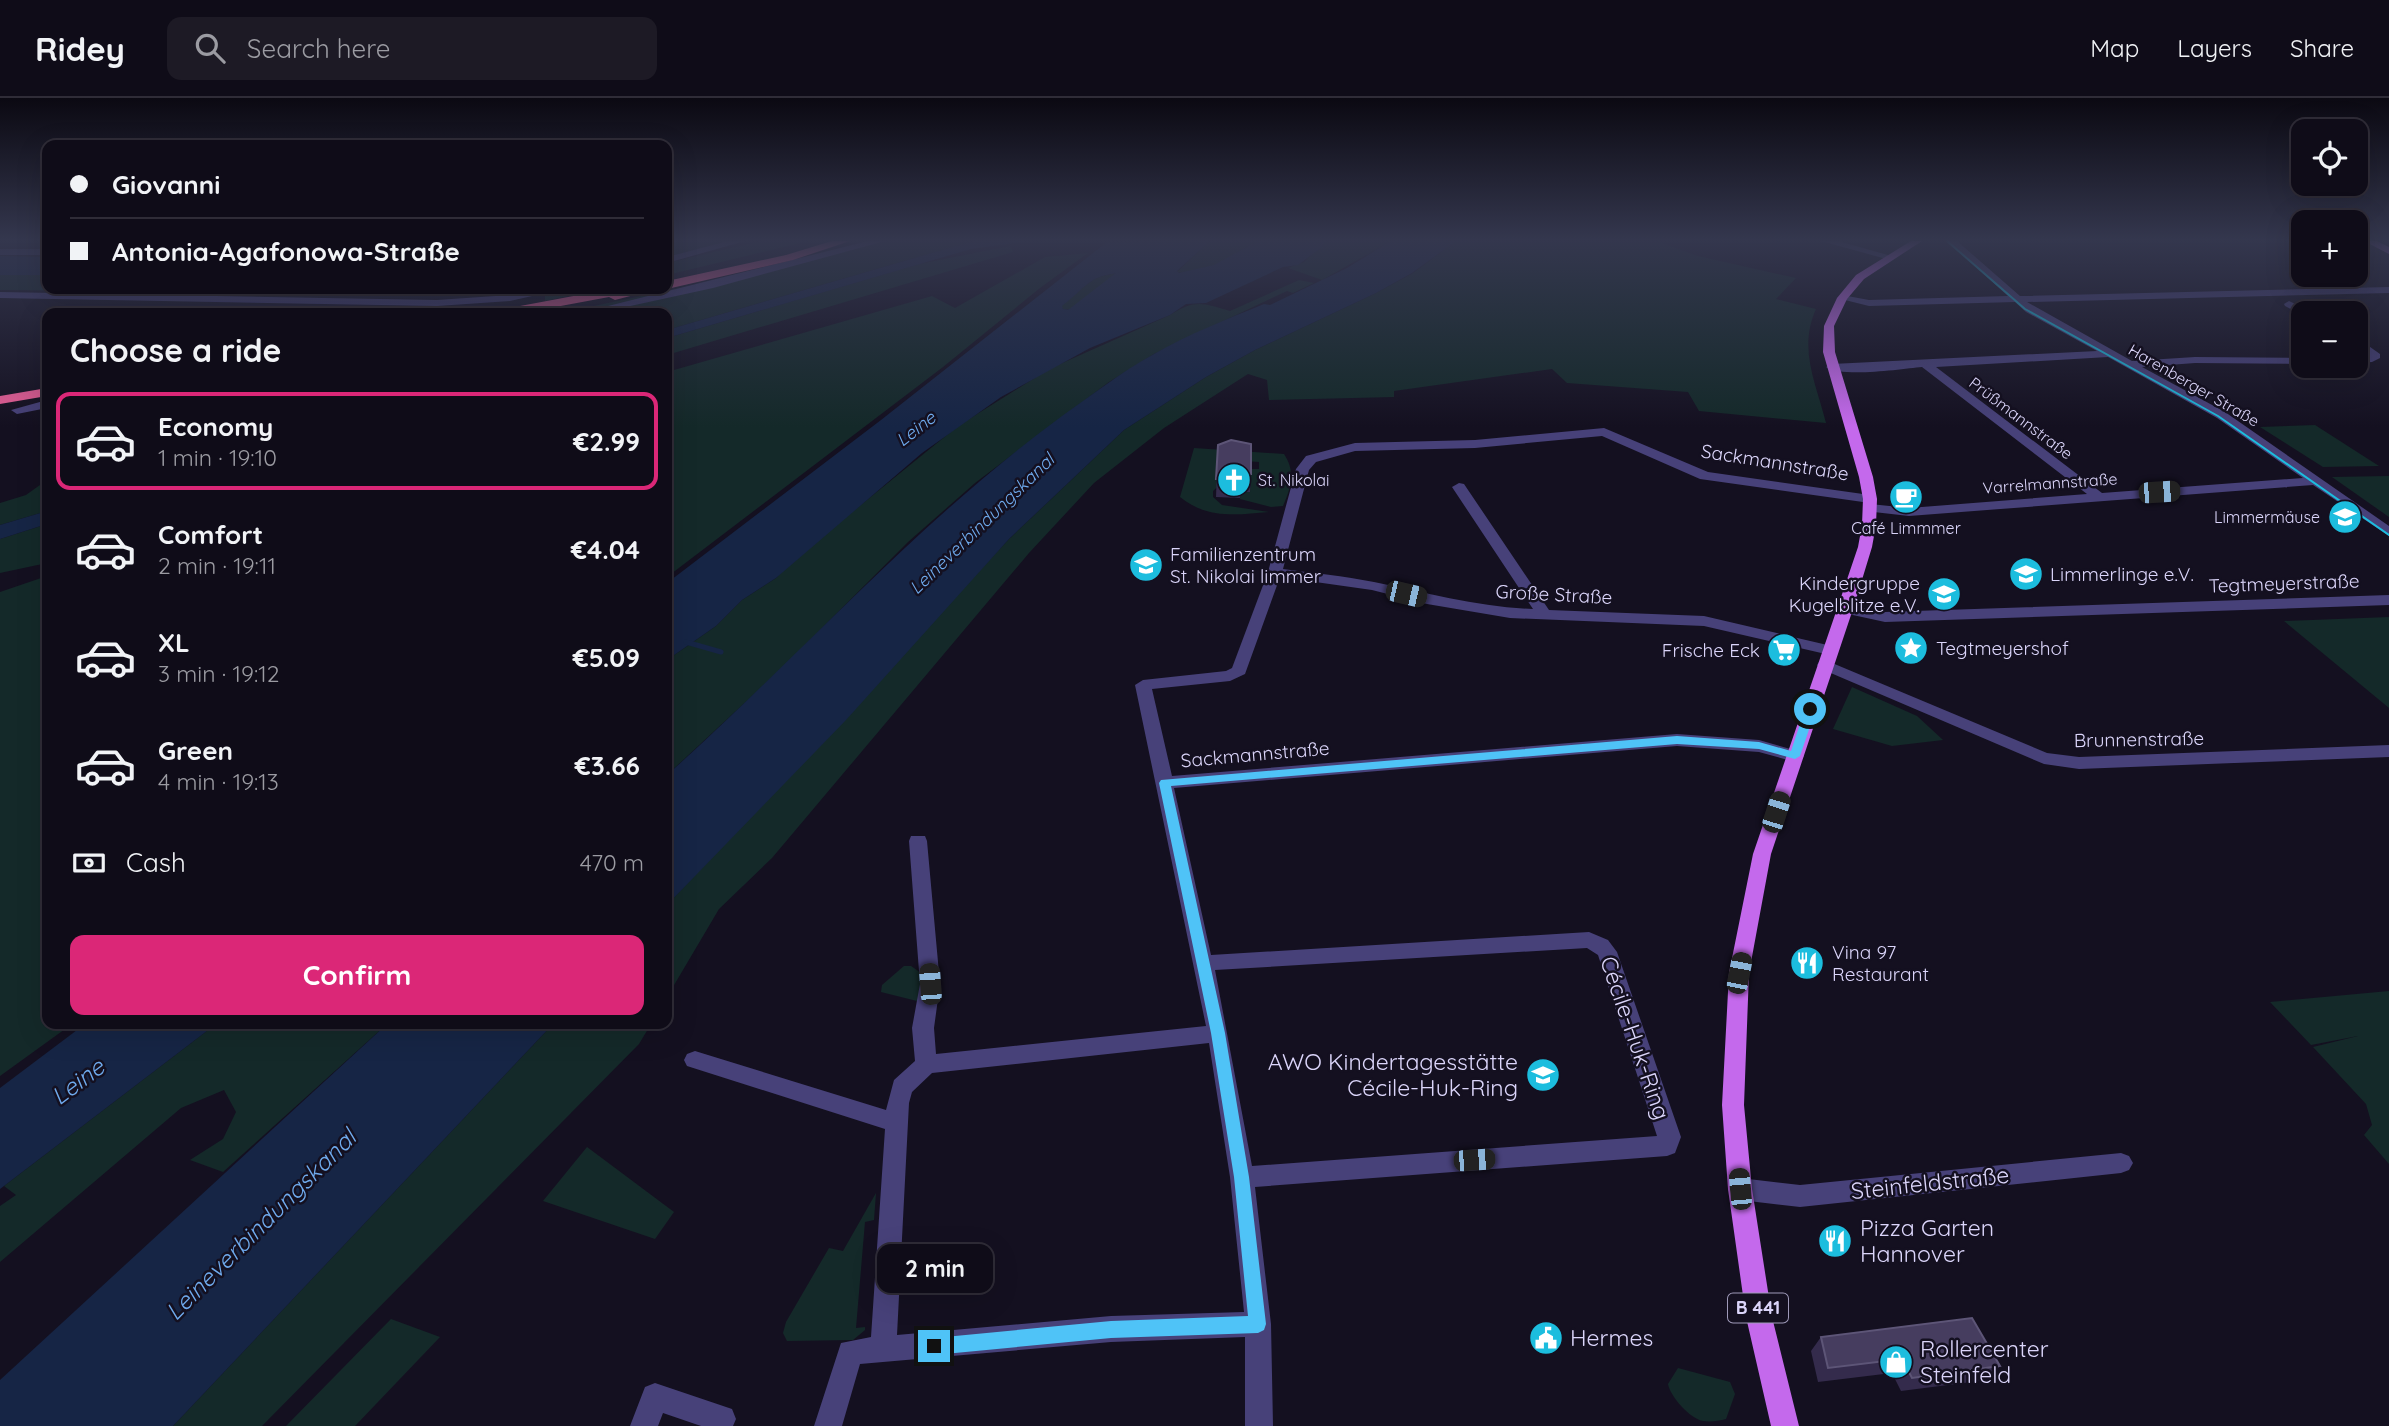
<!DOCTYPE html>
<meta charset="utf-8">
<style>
body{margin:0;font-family:Quicksand,sans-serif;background:#1d1a25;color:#f1f3f6;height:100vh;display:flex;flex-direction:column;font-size:26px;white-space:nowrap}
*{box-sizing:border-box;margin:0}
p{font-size:23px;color:#9b9ba2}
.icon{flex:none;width:38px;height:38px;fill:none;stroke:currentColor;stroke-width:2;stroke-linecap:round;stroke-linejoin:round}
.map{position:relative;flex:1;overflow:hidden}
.side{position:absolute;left:42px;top:210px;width:630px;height:721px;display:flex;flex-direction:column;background:#0f0c18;border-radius:14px;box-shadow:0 7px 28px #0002,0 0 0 2px #2f2c37}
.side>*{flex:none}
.banner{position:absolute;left:42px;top:42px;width:630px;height:154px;border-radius:14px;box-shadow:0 7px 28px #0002,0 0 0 2px #2f2c37;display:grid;align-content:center;height:154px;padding:0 28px;background:#0f0c18}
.tools{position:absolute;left:2291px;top:21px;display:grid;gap:14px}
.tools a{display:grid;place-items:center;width:77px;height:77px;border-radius:14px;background:#0f0c18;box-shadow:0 7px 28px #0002,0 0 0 2px #2f2c37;font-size:35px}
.end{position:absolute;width:32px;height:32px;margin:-16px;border:9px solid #4fc3f7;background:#111;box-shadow:0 0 0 4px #111}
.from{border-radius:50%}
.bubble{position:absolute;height:49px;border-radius:14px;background:#0f0c18;box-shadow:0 7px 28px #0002,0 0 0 2px #2f2c37;font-size:23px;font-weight:800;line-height:49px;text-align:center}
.car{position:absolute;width:21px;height:42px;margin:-21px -10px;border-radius:9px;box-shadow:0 0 5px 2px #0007;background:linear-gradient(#222 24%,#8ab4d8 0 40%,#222 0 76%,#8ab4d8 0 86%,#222 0)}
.banner b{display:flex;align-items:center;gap:24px;height:66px;font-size:26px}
.banner b+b{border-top:2px solid #2f2c37}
.banner i{width:18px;height:18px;background:#f1f3f6}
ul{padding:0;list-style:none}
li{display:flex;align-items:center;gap:21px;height:98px;margin:0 14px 10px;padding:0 14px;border:4px solid transparent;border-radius:14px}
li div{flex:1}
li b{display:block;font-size:26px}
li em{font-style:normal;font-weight:800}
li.current{border-color:#db2777}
li>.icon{width:63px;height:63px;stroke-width:1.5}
h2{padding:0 28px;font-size:32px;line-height:84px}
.pay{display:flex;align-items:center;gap:18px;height:77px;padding:0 28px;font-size:26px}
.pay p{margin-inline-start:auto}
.cta{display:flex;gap:14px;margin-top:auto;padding:14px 28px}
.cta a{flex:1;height:80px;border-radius:14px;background:#db2777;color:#fff;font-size:28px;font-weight:800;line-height:80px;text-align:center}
header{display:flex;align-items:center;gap:42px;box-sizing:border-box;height:98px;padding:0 35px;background:#0f0c18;border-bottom:2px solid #2f2c37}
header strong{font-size:33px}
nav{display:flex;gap:38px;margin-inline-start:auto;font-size:24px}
.search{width:490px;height:63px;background:#1d1a25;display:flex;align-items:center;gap:18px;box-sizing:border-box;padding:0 24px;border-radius:14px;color:#9b9ba2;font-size:26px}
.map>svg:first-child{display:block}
</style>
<header>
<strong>Ridey</strong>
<div class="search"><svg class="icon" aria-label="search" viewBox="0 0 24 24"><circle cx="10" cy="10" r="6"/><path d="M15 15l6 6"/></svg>Search here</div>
<nav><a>Map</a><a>Layers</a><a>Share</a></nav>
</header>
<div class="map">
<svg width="2389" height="1328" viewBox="0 0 2389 1328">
<rect width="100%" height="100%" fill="#141020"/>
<g fill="#142929">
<polygon points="667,143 730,143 667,159"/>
<polygon points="761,143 809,143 667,177 667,165"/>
<polygon points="868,143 973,143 667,232 667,215 560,215 752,175"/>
<path d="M1210,143H1258C1235,154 1204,181 1177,174Z"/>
<polygon points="1325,143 1391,143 1322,182 1288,170 1304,164"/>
<path d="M1456,143H1656L1698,158L1796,180L1776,201L1816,211C1798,251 1816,285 1826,325L1699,313L1688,294L1567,285L1552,271L1394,293V299L1269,302L1267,282L1248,276L1164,330L1094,385L1029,455L772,760L719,811L667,899V807L1009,441L1124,332L1206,279L1255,252L1376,195L1413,175Z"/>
<polygon points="1010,148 1013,154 667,257 667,240 919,166"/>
<polygon points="1088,155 1040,190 943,269 667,479 667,274 932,198 955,210 1045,159"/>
<path d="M1121,175L1123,177C1114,193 1082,214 1063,211L1061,208C1085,191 1088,177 1121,175Z"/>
<polygon points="0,177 47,177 47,191 600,191 545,203 545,193 508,197 0,192"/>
<path d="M1299,182L1314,185L1293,195L1287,193L1154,256L1109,284L975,385L908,444L779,573L667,677V562L716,528L742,502L776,480L798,458L958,328L1049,271L1170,217C1195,201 1203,205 1230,213Z"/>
<polygon points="2315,327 2379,368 2323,369 2260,329"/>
<path d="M1194,350L1284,356C1296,374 1291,390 1283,408L1271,409L1240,401L1241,394H1250L1251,371H1259V364L1245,363L1213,393V399L1222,407L1269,414C1236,417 1207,421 1180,399Z"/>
<polygon points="2389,378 2389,419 2332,379"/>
<polygon points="47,382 47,413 0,427 0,405 26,397"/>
<polygon points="47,426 47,465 0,475 0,441"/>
<polygon points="47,478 47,926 72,926 0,978 0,494"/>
<polygon points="2389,519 2389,610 2284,523"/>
<polygon points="1852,589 1917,618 1943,642 1892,648 1833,631"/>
<polygon points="904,868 911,868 921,875 923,897 917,903 881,894 882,887"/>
<polygon points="2389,893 2389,1066 2364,1037 2372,1027 2366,1006 2313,949 2358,938 2311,947 2270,904"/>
<polygon points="216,926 387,926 223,1074 190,1062 223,1041 236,1014 224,992 181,1010 0,1164 0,1108 16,1097 4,1088"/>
<polygon points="553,926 651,926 639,946 262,1328 173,1328"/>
<polygon points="587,1049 674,1114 655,1141 543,1103"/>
<polygon points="876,1095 874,1122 865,1124 856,1230 865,1229 865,1232 853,1242 787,1243 783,1235 786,1224 829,1150 843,1153"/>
<polygon points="391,1221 440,1239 355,1328 286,1328"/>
<path d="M1678,1270L1730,1284L1735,1296L1726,1321C1719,1323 1710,1324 1703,1323C1690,1321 1670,1298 1668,1286Z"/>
</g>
<g fill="#162545" fill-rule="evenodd">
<polygon points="973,143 1029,143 971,151 667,240 667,232"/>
<path d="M1157,143L1155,145L1158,146L1164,143H1210L1177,173L1179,175L1214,167L1258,143H1325L1322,149L1298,167L1283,169L1206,205L1186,206L1170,217L1090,250L1001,299L922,355L776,480L742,502L716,528L667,562V485L881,322L1107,144ZM1121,175L1123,178C1114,193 1081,215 1063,211L1062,208C1085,191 1088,177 1121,175Z"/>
<path d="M1391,143H1456L1412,175L1376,195L1255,252L1206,279L1124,332L1009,441L846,622L667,807V677C800,558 917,424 1062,318C1092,297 1121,274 1154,256C1189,236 1227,221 1264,206L1270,207L1347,170Z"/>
<polygon points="0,158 47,159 47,177 0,177"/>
<polygon points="47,413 47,426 0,441 0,427"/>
<polygon points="85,926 216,926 0,1091 0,990"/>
<polygon points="387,926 553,926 173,1328 0,1328 0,1282"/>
</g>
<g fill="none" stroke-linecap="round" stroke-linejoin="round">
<polyline stroke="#162545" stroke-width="5" points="686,544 721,554"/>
<polygon fill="#162545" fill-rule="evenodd" points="1157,143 1181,143 1075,229 1059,229 1055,224 1059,219"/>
<g fill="#474179" fill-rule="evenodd">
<polygon points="728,143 745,143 667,165 667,159"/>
<polygon points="868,143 885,143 713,190 598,215 580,215"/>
<polygon points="1821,143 1838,143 1895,159 1890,162"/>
<path d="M1947,143H1957L2020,198L2389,189V195L2027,204L2132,263L2195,259L2303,260V266L2195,265L2142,269L2225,314L2389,428V438L2313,387L1909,418L1865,413L1863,410L1870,406L1909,410L2087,396L1922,269C1901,271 1842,280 1826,269L1832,266L2097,253L2026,214L2015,204L1869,208L1837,200L1842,197L1869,202L2008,198ZM2108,259L2217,320L2303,380L2102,395L1936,269Z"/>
<rect x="0" y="151" width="47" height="6"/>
<polygon points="543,191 563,191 510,203 437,208 0,200 0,194 437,202 510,197"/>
<polygon points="2289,203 2310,213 2311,215 2302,217 2285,208 2284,206"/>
<polygon points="2356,239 2380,256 2380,260 2372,264 2356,265 2356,259 2369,258 2356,247"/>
<polygon points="47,302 47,310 17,316 11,312"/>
<path d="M1604,330L1708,374L1870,397L1877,401L1870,405L1700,381L1602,338L1475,350L1355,353L1316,364L1309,372L1283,471C1313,475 1344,478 1374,484C1427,495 1479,509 1533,511L1452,389L1459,385L1464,386L1549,512L1704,518L1836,549L1838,552L1836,555L1830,557L1704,528L1510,520L1427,506L1372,492L1280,479L1245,576L1230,583L1152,591L1172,678L1677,636L1759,642L1801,654L1804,658L1801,662L1795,664L1759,654L1677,648L1174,690L1211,857L1589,834L1608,842L1617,854L1681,1039L1675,1055L1667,1058L1255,1089L1271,1226L1273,1328H1245V1239L1111,1244L860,1266L842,1328H814L841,1245L871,1239L885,1031L687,968L684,962L687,956L695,953L886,1012L894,982L915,963L912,930L920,886L909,743L911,738H925L927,743L940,886L934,930L936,956L1206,928L1135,587L1143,582L1226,573L1232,570L1268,474L1296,371L1306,358L1355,345L1475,342ZM1587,850L1598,857L1657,1038L1252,1068L1215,872ZM1209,945L1230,1079L1244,1214L1111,1218L897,1237L909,1005L912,994L932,975Z"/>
<polygon points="2389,497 2389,507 1885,524 1839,514 1836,511 1844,506 1885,514"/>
<polygon points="1825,562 2047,655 2079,659 2389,647 2389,659 2079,671 2044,666 1819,570 1817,567 1819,564"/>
<polygon points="2121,1055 2129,1058 2133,1065 2129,1072 2121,1075 1800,1109 1740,1102 1731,1099 1728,1091 1731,1083 1740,1080 1800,1087"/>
<polygon points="655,1285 732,1311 736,1321 733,1328 701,1328 663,1315 658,1328 630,1328 645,1289"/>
</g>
<g fill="#c469ec" fill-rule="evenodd">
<polygon points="1911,143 1922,143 1864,181 1847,201 1834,228 1835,254 1873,379 1877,401 1876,427 1872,449 1854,508 1771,756 1749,875 1744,1007 1752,1091 1772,1219 1799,1328 1771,1328 1746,1219 1728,1091 1722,1007 1729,875 1753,756 1838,508 1858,449 1862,427 1863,401 1859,379 1823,254 1824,228 1837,200 1856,177"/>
<polygon points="2364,143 2377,143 2389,149 2389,156"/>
</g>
<g fill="#eb5f98" fill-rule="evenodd">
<polygon points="832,143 850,143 793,162 667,191 667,183 786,157"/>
<polygon points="611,191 657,191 615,202 609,199 523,215 498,215 504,211"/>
<polygon points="47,290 47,298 0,306 0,298"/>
</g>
<polyline stroke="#1cbdde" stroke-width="2" points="1947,143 2025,211 2218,318 2389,437"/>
</g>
<g fill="#342b4c">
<polygon points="1218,347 1251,376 1250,394 1241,394 1240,400 1216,399"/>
<polygon points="1821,1239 2000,1268 1987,1282 1901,1293 1892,1275 1818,1284 1811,1253"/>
</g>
<g fill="#463d5f" stroke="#5d5577" stroke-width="2">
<polygon points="1231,342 1251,346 1251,376 1241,376 1241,382 1216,381 1218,347"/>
<polygon points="1972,1220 2000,1268 1912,1280 1902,1261 1828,1270 1821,1239"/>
</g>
<linearGradient id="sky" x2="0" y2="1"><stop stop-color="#0b0912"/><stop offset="0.43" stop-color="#34374e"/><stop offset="1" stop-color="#34374e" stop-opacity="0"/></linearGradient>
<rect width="2389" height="329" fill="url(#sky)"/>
<polygon fill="#4fc3f7" points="1806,608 1816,611 1800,658 1795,661 1759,651 1677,646 1171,688 1225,935 1249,1079 1266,1226 1264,1232 1258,1235 1111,1240 934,1257 928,1254 926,1248 928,1242 934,1240 1111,1223 1248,1218 1234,1079 1211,935 1159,685 1161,682 1677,638 1759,644 1791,653"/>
<defs>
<g id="church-disc" transform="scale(1.75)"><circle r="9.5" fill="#1cbdde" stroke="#141020"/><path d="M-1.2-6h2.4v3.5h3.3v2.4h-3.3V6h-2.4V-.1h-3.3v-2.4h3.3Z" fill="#fff"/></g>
<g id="cafe-disc" transform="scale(1.75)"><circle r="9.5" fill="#1cbdde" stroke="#141020"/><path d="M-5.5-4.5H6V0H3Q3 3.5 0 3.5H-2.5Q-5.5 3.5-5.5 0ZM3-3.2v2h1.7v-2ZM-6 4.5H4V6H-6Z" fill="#fff"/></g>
<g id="school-disc" transform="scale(1.75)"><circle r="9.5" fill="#1cbdde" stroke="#141020"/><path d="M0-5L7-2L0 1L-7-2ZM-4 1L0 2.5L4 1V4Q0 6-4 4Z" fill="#fff"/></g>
<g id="sight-disc" transform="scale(1.75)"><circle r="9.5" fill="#1cbdde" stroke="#141020"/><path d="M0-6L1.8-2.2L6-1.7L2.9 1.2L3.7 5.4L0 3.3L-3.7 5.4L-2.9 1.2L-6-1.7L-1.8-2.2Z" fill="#fff"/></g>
<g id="supermarket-disc" transform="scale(1.75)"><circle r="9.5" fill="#1cbdde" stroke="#141020"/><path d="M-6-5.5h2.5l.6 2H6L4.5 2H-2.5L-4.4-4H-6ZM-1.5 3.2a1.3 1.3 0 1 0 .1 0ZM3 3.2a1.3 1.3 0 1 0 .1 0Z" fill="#fff"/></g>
<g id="restaurant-disc" transform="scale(1.75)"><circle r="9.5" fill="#1cbdde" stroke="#141020"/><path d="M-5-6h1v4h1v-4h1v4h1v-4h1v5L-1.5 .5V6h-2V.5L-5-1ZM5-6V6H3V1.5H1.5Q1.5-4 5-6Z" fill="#fff"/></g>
<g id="civic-disc" transform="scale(1.75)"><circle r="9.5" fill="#1cbdde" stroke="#141020"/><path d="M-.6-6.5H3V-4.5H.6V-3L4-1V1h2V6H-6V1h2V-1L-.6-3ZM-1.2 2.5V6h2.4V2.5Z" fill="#fff"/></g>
<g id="shop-disc" transform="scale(1.75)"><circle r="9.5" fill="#1cbdde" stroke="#141020"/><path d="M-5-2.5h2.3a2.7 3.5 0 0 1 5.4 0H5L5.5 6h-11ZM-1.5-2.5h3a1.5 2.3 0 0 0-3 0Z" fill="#fff"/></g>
</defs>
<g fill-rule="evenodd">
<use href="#church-disc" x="1234" y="382"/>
<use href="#cafe-disc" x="1906" y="399"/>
<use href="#school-disc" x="2345" y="419"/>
<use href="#school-disc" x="1146" y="467"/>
<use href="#school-disc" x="2026" y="476"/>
<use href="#school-disc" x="1944" y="496"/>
<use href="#sight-disc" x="1911" y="550"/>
<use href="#supermarket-disc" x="1784" y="552"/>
<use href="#restaurant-disc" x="1807" y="865"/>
<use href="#school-disc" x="1543" y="977"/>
<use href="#restaurant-disc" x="1835" y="1143"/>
<use href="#civic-disc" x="1546" y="1240"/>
<use href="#shop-disc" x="1896" y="1264"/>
</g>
<g text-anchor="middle" stroke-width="5" stroke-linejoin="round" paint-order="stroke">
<g font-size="16" fill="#dbd5fa" stroke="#141020">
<text transform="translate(2194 287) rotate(30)" y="6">Harenberger Straße</text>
<text transform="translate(2021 320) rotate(37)" y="6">Prüßmannstraße</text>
<text transform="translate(2050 385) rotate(-4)" y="6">Varrelmannstraße</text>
</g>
<g font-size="16" fill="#dbd5fa" stroke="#141020" text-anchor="start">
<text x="1258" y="388">St. Nikolai</text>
<text x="2320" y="425" text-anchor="end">Limmermäuse</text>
<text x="1906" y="436" text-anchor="middle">Café Limmmer</text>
</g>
<g font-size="18" font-style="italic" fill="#6faaed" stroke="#141020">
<text transform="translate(916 331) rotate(-38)" y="6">Leine</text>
<text transform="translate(982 426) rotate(-44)" y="6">Leineverbindungskanal</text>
</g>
<rect fill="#141020" stroke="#9f9ab9" stroke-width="2" x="1728" y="1195.5" width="60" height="29" rx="5"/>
<g font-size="18" font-weight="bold" fill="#dbd5fa">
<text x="1758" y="1216">B 441</text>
</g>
<g font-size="19" fill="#dbd5fa" stroke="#141020">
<text transform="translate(1775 364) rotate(9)" y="7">Sackmannstraße</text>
<text transform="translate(2284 485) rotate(-2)" y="7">Tegtmeyerstraße</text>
<text transform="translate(1554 496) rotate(3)" y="7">Große Straße</text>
<text transform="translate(2139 641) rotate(-1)" y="7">Brunnenstraße</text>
<text transform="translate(1255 656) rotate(-5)" y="7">Sackmannstraße</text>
</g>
<g font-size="19" fill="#dbd5fa" stroke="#141020" text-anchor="start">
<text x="1170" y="463">Familienzentrum<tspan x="1170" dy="22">St. Nikolai limmer</tspan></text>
<text x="2050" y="483">Limmerlinge e.V.</text>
<text x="1920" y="492" text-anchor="end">Kindergruppe<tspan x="1920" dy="22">Kugelblitze e.V.</tspan></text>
<text x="1936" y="557">Tegtmeyershof</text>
<text x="1760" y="559" text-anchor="end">Frische Eck</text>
<text x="1832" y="861">Vina 97<tspan x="1832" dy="22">Restaurant</tspan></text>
</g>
<g font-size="23" fill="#dbd5fa" stroke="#141020">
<text transform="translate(1635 940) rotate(71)" y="8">Cécile-Huk-Ring</text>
<text transform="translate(1930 1085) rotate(-6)" y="8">Steinfeldstraße</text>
</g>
<g font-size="23" fill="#dbd5fa" stroke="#141020" text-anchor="start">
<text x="1518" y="972" text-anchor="end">AWO Kindertagesstätte<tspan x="1518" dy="26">Cécile-Huk-Ring</tspan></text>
<text x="1860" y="1138">Pizza Garten<tspan x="1860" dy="26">Hannover</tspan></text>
<text x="1570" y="1248">Hermes</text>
<text x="1920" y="1259">Rollercenter<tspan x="1920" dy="26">Steinfeld</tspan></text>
</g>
<g font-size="24" font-style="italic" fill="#6faaed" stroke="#141020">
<text transform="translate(78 984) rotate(-37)" y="8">Leine</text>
<text transform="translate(261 1127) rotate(-45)" y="8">Leineverbindungskanal</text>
</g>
</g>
</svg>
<div class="tools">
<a><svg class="icon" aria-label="locate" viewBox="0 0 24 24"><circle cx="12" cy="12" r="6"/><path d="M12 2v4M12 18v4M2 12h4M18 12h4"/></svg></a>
<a>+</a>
<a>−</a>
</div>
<i class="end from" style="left:1810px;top:611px"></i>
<i class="end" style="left:934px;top:1248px"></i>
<div class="bubble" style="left:877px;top:1146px;width:116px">2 min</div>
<i class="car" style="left:2159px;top:394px;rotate:86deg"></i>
<i class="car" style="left:1406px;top:496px;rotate:103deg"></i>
<i class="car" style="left:1776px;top:714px;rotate:18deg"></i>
<i class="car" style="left:1739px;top:875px;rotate:11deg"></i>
<i class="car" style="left:930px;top:886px;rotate:356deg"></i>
<i class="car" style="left:1474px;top:1062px;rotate:86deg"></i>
<i class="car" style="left:1740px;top:1091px;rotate:355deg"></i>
<div class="banner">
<b><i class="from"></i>Giovanni</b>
<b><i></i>Antonia-Agafonowa-Straße</b>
</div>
<section class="side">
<h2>Choose a ride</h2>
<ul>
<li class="current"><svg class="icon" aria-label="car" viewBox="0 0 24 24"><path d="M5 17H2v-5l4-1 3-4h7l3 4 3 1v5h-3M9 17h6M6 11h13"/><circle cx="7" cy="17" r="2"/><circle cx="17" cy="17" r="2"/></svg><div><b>Economy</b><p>1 min · 19:10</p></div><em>€2.99</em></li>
<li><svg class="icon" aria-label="car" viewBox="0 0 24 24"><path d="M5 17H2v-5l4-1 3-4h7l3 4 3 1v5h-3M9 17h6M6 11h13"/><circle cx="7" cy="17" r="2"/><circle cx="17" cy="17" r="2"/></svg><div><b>Comfort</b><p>2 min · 19:11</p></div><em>€4.04</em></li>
<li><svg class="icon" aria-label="car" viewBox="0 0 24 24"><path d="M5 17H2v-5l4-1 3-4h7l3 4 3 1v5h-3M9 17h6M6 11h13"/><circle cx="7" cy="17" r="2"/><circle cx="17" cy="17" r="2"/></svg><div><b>XL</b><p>3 min · 19:12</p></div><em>€5.09</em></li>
<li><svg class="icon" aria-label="car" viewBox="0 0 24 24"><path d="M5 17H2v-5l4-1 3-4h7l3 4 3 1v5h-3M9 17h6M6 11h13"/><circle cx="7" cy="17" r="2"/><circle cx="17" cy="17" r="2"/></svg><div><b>Green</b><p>4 min · 19:13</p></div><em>€3.66</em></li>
</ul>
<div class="pay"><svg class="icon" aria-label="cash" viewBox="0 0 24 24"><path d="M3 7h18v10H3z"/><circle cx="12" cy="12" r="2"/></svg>Cash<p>470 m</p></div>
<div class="cta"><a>Confirm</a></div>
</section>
</div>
